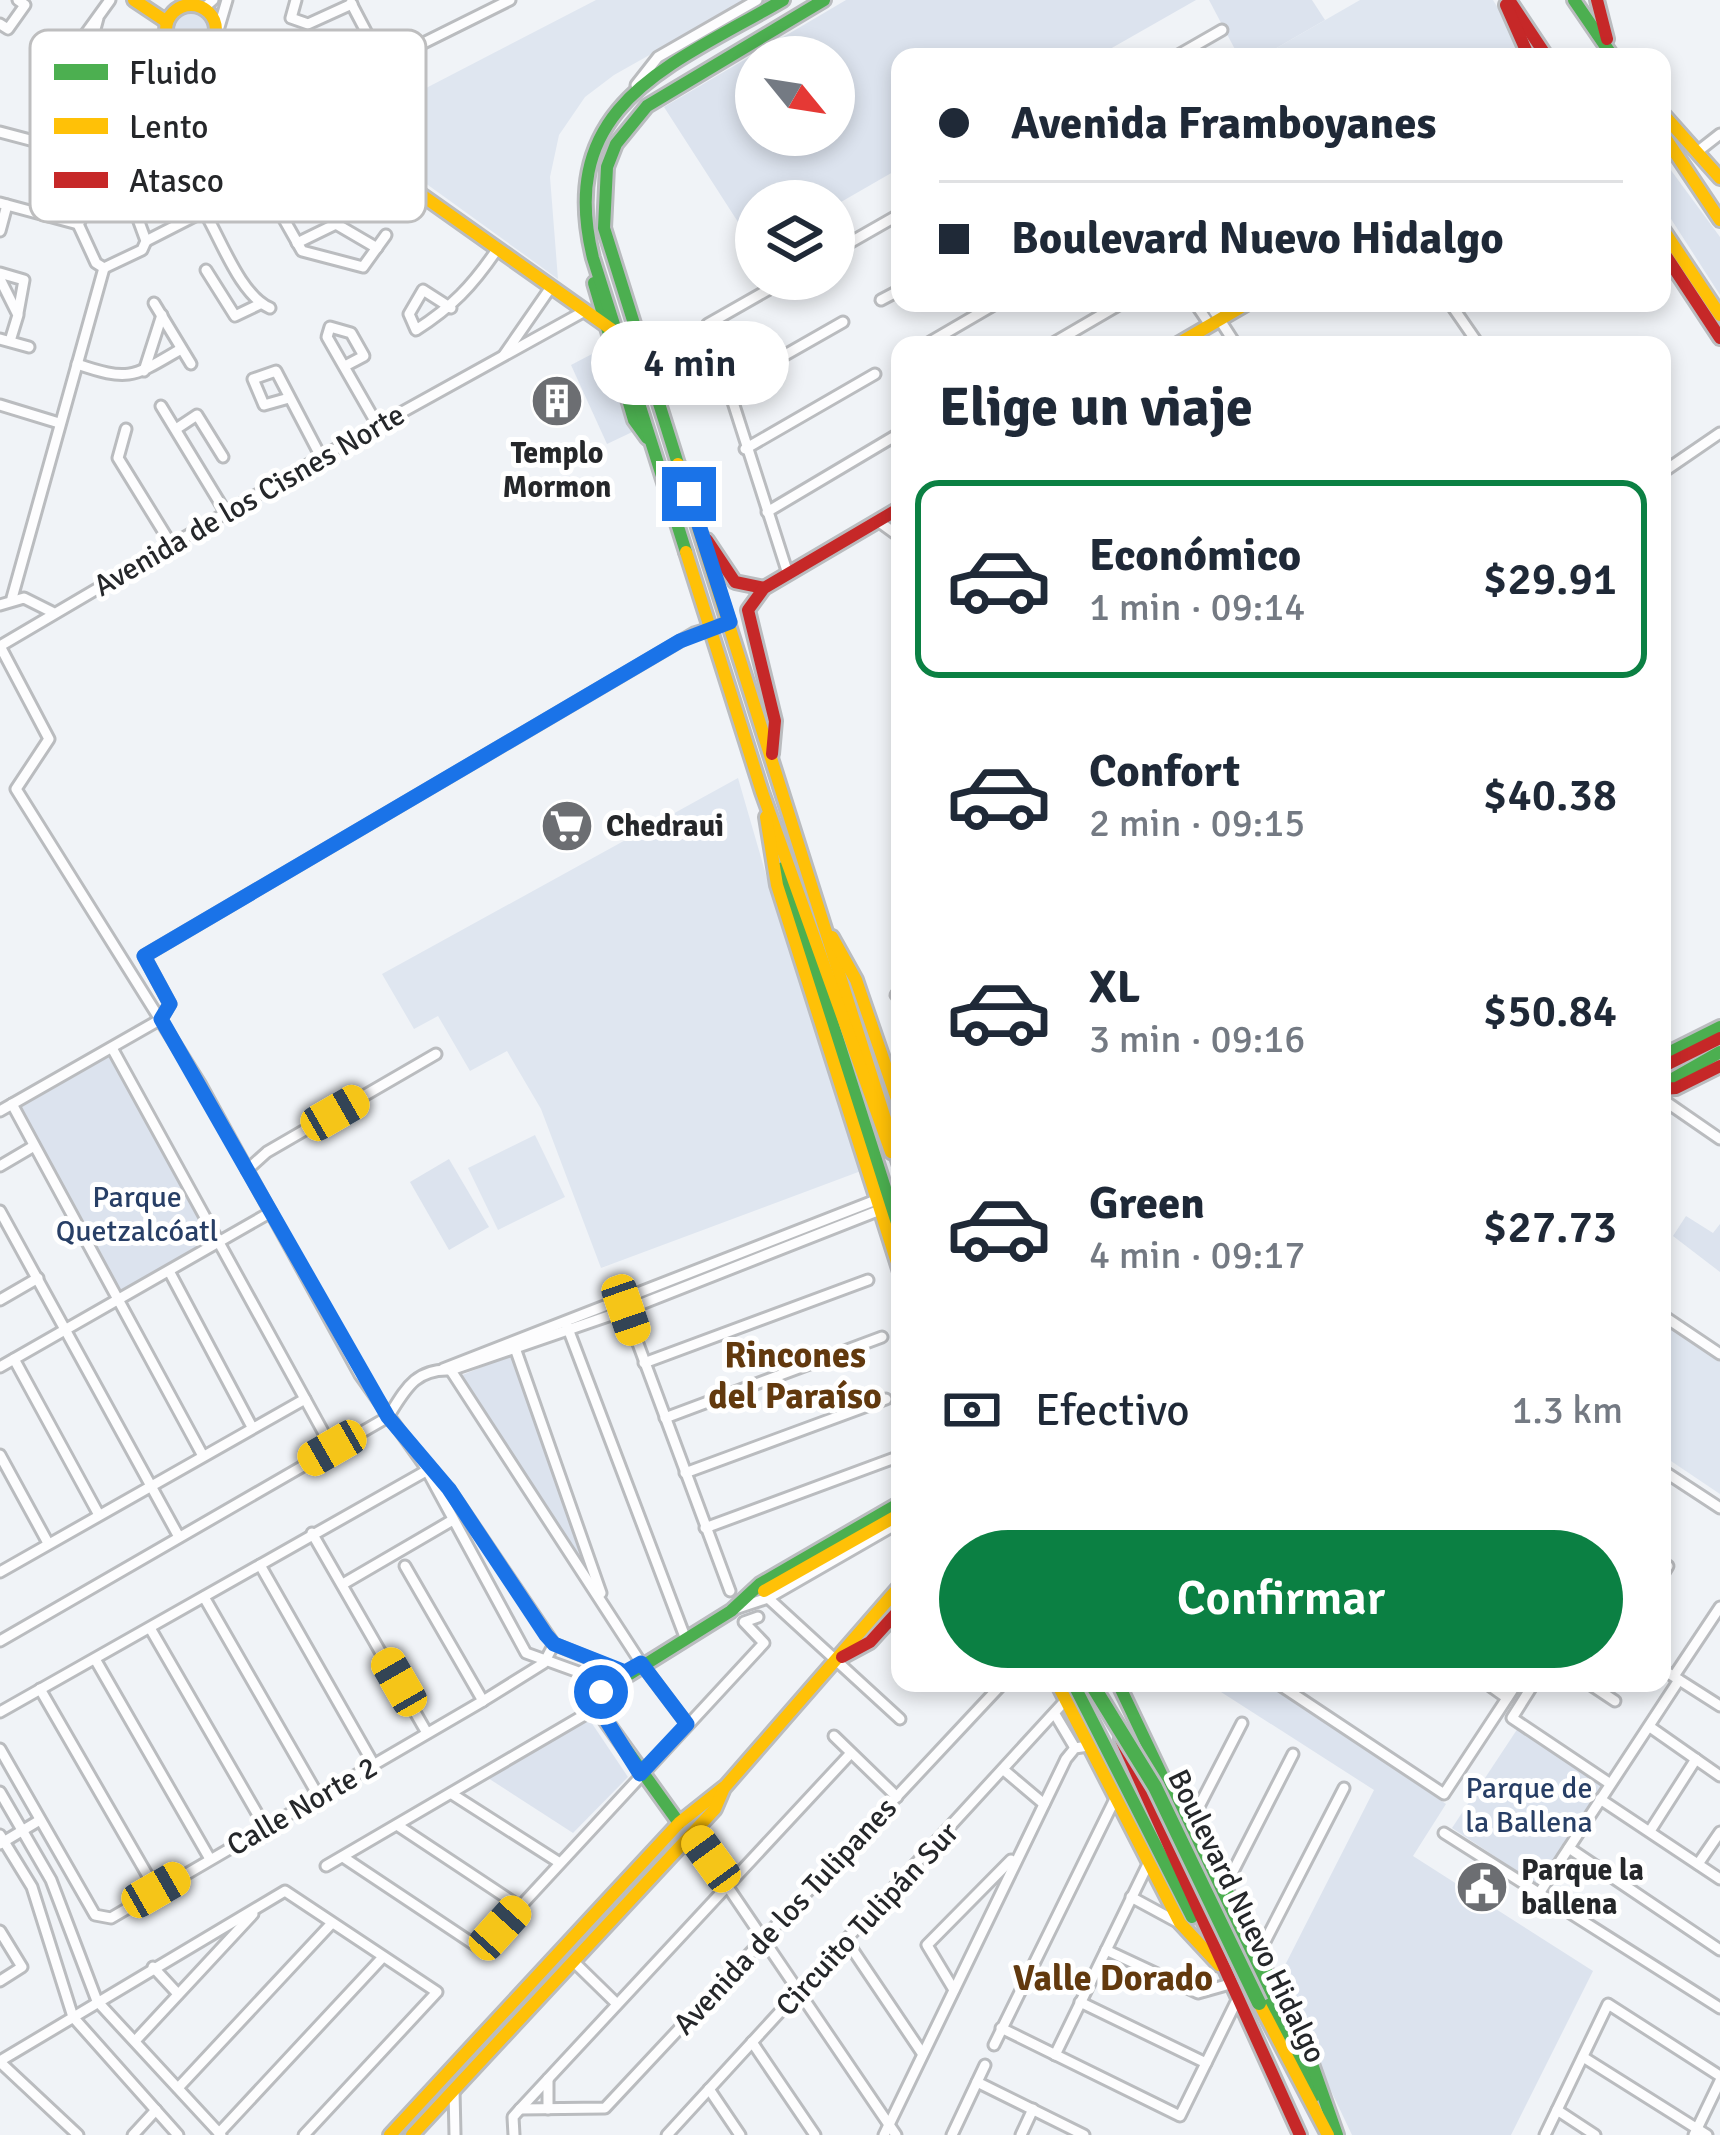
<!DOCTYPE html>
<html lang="es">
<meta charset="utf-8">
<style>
body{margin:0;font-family:Signika,sans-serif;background:#f6f6f7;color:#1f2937;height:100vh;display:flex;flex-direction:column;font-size:45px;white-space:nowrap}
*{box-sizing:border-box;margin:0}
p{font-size:39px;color:#747a83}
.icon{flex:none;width:66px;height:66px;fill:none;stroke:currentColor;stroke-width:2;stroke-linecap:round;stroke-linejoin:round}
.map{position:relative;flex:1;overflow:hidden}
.panel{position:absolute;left:891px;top:336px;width:780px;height:1356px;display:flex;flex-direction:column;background:#fff;border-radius:24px;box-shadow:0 6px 18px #0003}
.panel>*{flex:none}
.guide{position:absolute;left:891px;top:48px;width:780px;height:264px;border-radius:24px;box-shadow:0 6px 18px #0003;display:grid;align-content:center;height:264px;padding:0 48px;background:#fff}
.needle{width:78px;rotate:120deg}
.buttons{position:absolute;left:735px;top:36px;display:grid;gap:24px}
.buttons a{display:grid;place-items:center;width:120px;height:120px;border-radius:50%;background:#fff;box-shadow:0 6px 18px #0003;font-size:60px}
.end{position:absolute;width:54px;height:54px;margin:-27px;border:15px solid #1a73e8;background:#fff;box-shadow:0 0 0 6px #fff}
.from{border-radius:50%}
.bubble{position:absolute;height:84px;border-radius:42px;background:#fff;box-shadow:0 6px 18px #0003;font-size:39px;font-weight:600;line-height:84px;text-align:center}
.car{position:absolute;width:36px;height:72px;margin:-36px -18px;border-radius:15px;box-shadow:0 0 9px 3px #0007;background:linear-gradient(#f5c518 24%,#345 0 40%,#f5c518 0 76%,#345 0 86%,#f5c518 0)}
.guide b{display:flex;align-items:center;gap:42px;height:114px;font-size:45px}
.guide b+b{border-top:3px solid #e0e1e3}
.guide i{width:30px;height:30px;background:#1f2937}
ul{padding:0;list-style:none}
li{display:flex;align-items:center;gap:36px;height:198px;margin:0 24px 18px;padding:0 24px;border:6px solid transparent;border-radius:24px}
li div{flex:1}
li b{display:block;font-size:45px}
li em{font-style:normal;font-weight:600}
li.selected{border-color:#0b8043}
li>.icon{width:108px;height:108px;stroke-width:1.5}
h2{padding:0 48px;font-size:54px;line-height:144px}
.pay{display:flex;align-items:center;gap:30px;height:132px;padding:0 48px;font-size:45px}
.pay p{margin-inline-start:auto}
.cta{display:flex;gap:24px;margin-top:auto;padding:24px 48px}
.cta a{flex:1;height:138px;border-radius:72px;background:#0b8043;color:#fff;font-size:48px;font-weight:600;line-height:138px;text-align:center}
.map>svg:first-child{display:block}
</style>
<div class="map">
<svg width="1720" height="2135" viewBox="0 0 1720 2135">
<rect width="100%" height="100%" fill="#f0f3f7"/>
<g fill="#dfe6f0">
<polygon points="596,0 747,0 614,75 585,97 559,135 550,177 558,279 349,128"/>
<polygon points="1360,0 1493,0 1527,54 1261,57"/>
<polygon points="738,778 771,892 869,1168 601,1268 541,1109 507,1051 470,1071 438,1016 414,1029 382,974"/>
<polygon points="535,1135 565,1197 498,1230 468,1168"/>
<polygon points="1662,1322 1720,1359 1720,1494 1662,1455"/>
</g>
<g fill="#dce3ee" fill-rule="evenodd">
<path d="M215,0H223L206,47L186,51C170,41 168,34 172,16L196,6L210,14Z"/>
<path d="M846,0H1196L1096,57H900V168L834,206V201H756V250L664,107ZM756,57H834V135H756Z"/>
<polygon points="1209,0 1312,0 1325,20 1261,57 1239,57"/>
<polygon points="1662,158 1720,237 1720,295 1662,205"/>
<polygon points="615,342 647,425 607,444 571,365"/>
<polygon points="112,1052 216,1240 116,1296 15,1105"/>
<polygon points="449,1159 489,1227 449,1250 410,1182"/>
<polygon points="1686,1216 1713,1233 1720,1224 1720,1272 1673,1236"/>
<polygon points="513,1354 594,1580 460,1376"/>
<polygon points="1207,1683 1265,1683 1446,1804 1413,1856 1593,1971 1511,2135 1352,2135 1278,1979 1374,1790"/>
<polygon points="589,1719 628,1777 573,1833 488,1778"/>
<polygon points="1520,1725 1606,1782 1538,1885 1452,1828"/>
</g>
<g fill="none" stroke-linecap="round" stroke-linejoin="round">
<polyline stroke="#a9b5ca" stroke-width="3" points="402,2135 697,1816"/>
<g stroke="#babcbf" stroke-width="15">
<g id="street">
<polyline points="296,0 291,18 308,24 352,4"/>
<polyline points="351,3 382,62"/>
<polyline points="204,8 213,0"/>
<polyline points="98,18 79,88 51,82 110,0"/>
<polyline points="0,24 8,29 25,5 18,0"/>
<polyline points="217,34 227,0"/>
<polyline points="1175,57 1222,30"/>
<polyline points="636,85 658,57 757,0"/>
<polyline points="0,132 125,165"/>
<polyline points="1697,152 1720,134"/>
<polyline points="260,177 302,251 363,267 386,235"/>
<polyline points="251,188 301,118 341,84 510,0"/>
<polyline points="116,197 166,35"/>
<polyline points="131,200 169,68 183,55"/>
<polyline points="0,203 78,224"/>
<path d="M205,213C221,240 241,296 270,308"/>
<polyline points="78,224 83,216 120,198"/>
<polyline points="78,224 96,263 104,268"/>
<polyline points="0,231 7,205"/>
<polyline points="146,241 324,150 372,72"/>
<polyline points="297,243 336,224 377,248"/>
<polyline points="844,246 900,214"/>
<polyline points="104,268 142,250 146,241 131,200"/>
<polyline points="206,270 235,316 260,304"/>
<polyline points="0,273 24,280 18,313"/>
<polyline points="0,279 18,315 10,341"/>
<polyline points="787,279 708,324 788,574"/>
<polyline points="881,300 900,290"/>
<polyline points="154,303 191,364"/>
<polyline points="1195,303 1210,325"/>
<polyline points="1209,303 1236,345"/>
<polyline points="1450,303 1479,345"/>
<path d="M451,308L423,290L409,314L416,330C452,307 472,286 496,251"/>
<polyline points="0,339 29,347"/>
<polyline points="925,345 997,303"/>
<polyline points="1050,345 1122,303"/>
<polyline points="504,355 549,290"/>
<path d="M77,364C130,382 133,377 181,349"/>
<polyline points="345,366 364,356 351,333 330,327 327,337 378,426"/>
<polyline points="144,371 162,315"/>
<polyline points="727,388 843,322"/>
<polyline points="289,398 264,405 253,379 276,371 321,457"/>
<polyline points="0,405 59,423"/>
<polyline points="161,406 226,513"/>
<polyline points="126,429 118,458 171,544"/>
<polyline points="176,429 197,415 223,457"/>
<polyline points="745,449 875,374"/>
<polyline points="1666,470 1720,433"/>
<polyline points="767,512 900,433"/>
<polyline points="878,521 900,537"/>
<polyline points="12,598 104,268"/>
<polyline points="0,605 24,598 52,612"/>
<polyline points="0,646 49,739 16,789 201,1085 360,1375 424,1465 526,1653 584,1674 601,1692"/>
<polyline points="0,646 321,457 583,312"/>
<polyline points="896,995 900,993"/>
<polyline points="112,1048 332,1448"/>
<polyline points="1662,1099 1720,1139"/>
<polyline points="12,1104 203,1456"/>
<polyline points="0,1111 161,1019 170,1004 144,956 694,633 730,622"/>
<polyline points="0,1166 34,1146"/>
<polyline points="247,1170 267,1152 436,1054"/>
<polyline points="0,1211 179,1537"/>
<polyline points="169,1271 252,1427"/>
<polyline points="0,1300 38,1278"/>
<polyline points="624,1306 730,1591"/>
<polyline points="1662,1315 1720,1354"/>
<polyline points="567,1326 685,1637"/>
<polyline points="515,1348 601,1593"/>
<polyline points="14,1359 99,1515"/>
<polyline points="644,1363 868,1280"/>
<polyline points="0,1367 271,1212"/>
<polyline points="443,1369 876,1200"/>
<polyline points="450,1369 641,1663 687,1724"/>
<polyline points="665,1418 882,1337"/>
<polyline points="0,1455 48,1543"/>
<polyline points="424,1465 449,1489 554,1644 625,1673"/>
<polyline points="1662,1470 1720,1508"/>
<polyline points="685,1473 886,1399"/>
<polyline points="705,1528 900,1456"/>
<polyline points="312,1533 427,1733"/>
<polyline points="260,1565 374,1765"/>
<polyline points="405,1566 483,1701"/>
<polyline points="0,1572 305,1399"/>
<polyline points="1662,1576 1668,1566"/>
<polyline points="343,1584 451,1521"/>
<polyline points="204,1597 319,1797"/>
<polyline points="768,1598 900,1719"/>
<polyline points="735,1609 768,1598 900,1522"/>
<polyline points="150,1628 265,1827"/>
<path d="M0,1641L388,1417C405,1390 415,1368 451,1370L626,1310L880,1210"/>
<polyline points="95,1659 210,1859"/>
<polyline points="1662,1669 1720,1706"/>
<polyline points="1674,1676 1720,1607"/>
<polyline points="1277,1683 1444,1794 1517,1683"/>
<polyline points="1486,1683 1507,1698"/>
<polyline points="1534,1683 1512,1718 1609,1783"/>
<polyline points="1588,1683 1615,1701"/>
<polyline points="40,1689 156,1890"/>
<polyline points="0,1712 426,1471"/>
<polyline points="1056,1716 1075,1748"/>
<polyline points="1650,1727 1720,1776"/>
<polyline points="834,1736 897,1797"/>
<polyline points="0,1749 95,1915 111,1918 483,1701 544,1663 554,1644"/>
<polyline points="1005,1771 1044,1804"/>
<polyline points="0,1792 51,1880 97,2001 221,2135"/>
<polyline points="452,1794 560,1863"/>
<polyline points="1600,1799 1720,1879"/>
<polyline points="1192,1820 1242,1723"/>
<polyline points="397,1825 519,1906"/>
<polyline points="1650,1831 1696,1759"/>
<polyline points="1444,1833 1720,2008"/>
<polyline points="692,1834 896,2135"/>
<polyline points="0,1835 32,1887 73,2017 178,2135"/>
<polyline points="0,1844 40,1820"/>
<polyline points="1569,1848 1720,1950"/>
<polyline points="343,1857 481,1949 764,1643 744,1622 758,1617"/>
<polyline points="1698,1864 1720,1832"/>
<polyline points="326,1866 598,1707"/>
<polyline points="1225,1887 1293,1754"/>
<polyline points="1538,1895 1679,1680"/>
<polyline points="1131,1897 1179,1923"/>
<polyline points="0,1931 22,1967 0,1981"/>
<polyline points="846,1940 922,2053"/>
<polyline points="1106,1950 1198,1993 1230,1984"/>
<polyline points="1258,1955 1344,1788"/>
<polyline points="573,1961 617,2004"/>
<polyline points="153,1967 178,1994"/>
<polyline points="954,1990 927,1945 1011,1860"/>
<polyline points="1080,2002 1206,2063"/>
<polyline points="1001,2028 1180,2116 1237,2000"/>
<polyline points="135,2041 253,1914"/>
<polyline points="752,2042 815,2135"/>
<polyline points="994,2045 1115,1799"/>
<polyline points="1055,2055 1148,1864"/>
<polyline points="1583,2057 1707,2135"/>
<polyline points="0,2061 285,1891 437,1992 304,2135"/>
<polyline points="0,2062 78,2135"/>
<polyline points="548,2079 548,2109"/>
<polyline points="977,2082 1084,2135"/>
<polyline points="178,2088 332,1923"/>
<polyline points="709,2089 740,2135"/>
<polyline points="454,2090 455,2135"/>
<polyline points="520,2109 605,2108 1003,1683"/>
<polyline points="1557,2110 1595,2135"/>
<polyline points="219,2133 383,1957"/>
<polyline points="133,2135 156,2110"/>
<polyline points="514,2135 513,2117 520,2109 851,1753"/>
<polyline points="667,2135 1065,1701"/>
<polyline points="884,2135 1066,1759 1075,1748 1088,1746"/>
<polyline points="952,2135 985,2065"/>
<polyline points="1021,2135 1033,2109"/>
<polyline points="1545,2135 1608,2004 1720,2076"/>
<polyline points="1694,2135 1720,2081"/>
</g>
</g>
<g stroke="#babcbf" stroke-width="18">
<g id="fast">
<polyline points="1574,0 1613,57"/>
<polyline points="214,41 306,99 350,144"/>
<polyline points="594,283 634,420 647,438"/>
<polyline points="678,464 604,228 607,167 616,144 647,106 824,0"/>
<path d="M686,552L593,258C555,103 672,65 783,0"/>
<polyline points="783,868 900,1235"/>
<polyline points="1662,1056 1720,1027"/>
<polyline points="1662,1085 1720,1052"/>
<polyline points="1073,1683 1192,1917"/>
<polyline points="1118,1683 1314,2096"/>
<polyline points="679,1823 603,1717 597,1699 601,1692 731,1611 760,1584 900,1503"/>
<polyline points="1208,1853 1312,2064 1337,2135"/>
</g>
</g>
<g stroke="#babcbf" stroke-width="18">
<g id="slow">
<polyline points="134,0 167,22"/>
<circle cx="191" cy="30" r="25"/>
<polyline points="206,51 333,140 351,145 618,334"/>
<polyline points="1662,113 1720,178"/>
<polyline points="1662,133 1720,220"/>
<polyline points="1662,228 1720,315"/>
<polyline points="1176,345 1248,303"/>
<polyline points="678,464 900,1166"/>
<polyline points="686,552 762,792 891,1152"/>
<polyline points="766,817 777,885 900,1272"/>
<polyline points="832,937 856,980 900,1108"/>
<polyline points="764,1591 900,1514"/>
<polyline points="1057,1683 1180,1923 1219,1965"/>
<polyline points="1259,2003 1328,2135"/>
<polyline points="390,2135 679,1823 723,1788"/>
<polyline points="412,2135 715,1809 724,1788 900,1586"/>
</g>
</g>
<g stroke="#babcbf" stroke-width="18">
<g id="jam">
<polyline points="1509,0 1547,57"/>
<polyline points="1597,0 1607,39"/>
<polyline points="1506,5 1529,57"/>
<polyline points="1662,250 1720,338"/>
<polyline points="707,540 735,582 764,588"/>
<polyline points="772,754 775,721 748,610 764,588 900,508"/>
<polyline points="1662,1067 1720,1038"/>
<polyline points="1662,1089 1676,1088 1720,1066"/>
<polyline points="842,1657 870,1642 900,1609"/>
<polyline points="1121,1739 1300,2135"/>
</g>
</g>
<use href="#street" stroke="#fdfdfe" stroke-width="9"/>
<use href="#fast" stroke="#4caf50" stroke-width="12"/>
<use href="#slow" stroke="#ffc107" stroke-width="12"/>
<use href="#jam" stroke="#c62828" stroke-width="12"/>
<g stroke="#babcbf" stroke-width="20" stroke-linecap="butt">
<polyline id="fast-bridge" points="1091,1683 1155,1787 1259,2003"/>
</g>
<use href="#fast-bridge" stroke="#4caf50" stroke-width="14"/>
</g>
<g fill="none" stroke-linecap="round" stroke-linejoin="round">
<polyline stroke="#1a73e8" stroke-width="15" points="601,1692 598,1707 640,1774 687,1724 641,1663 625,1672 554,1644 546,1635 449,1489 388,1417 161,1019 170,1004 144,956 680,641 730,622 689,494"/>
</g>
<defs>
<g id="building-disc" transform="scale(2.7)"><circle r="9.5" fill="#6c6e72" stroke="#fff"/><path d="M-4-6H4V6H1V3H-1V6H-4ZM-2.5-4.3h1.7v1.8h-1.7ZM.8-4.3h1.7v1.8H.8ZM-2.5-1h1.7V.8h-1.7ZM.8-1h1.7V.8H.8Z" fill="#fff"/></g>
<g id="supermarket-disc" transform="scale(2.7)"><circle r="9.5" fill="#6c6e72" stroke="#fff"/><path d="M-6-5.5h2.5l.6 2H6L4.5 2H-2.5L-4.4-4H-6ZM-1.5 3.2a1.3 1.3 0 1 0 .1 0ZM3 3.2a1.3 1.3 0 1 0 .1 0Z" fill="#fff"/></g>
<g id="civic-disc" transform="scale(2.7)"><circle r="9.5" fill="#6c6e72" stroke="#fff"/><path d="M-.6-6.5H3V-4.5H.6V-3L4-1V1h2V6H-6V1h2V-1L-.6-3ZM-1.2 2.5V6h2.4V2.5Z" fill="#fff"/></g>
</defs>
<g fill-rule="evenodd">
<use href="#building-disc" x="557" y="401"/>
<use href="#supermarket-disc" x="567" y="826"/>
<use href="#civic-disc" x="1482" y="1887"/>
</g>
<g text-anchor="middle" stroke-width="10" stroke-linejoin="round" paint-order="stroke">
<g font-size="30" font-weight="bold" fill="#25272a" stroke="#fff" text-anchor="start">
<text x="557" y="463" text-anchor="middle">Templo<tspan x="557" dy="34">Mormon</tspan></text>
<text x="606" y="836">Chedraui</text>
<text x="1521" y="1880">Parque la<tspan x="1521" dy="34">ballena</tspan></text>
</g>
<g font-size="30" fill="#25272a" stroke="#fff">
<text transform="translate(249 500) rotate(-30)" y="10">Avenida de los Cisnes Norte</text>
<text transform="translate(302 1806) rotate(-30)" y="10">Calle Norte 2</text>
<text transform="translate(785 1916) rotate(-47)" y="10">Avenida de los Tulipanes</text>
<text transform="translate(1247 1916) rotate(64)" y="10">Boulevard Nuevo Hidalgo</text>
<text transform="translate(867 1919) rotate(-47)" y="10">Circuito Tulipán Sur</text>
</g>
<g font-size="30" fill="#283f66" stroke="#fff">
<text x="137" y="1207">Parque<tspan x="137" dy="34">Quetzalcóatl</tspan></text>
<text x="1529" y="1798">Parque de<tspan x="1529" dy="34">la Ballena</tspan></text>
</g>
<g font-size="36" font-weight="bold" fill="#62390e" stroke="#fff">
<text x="795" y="1367">Rincones<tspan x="795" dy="41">del Paraíso</tspan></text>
<text x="1113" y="1990">Valle Dorado</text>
</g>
</g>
<rect x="30" y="30" width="396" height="192" rx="18" fill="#fff" stroke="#bebebf" stroke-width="3"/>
<rect x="54" y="64" width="54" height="16" fill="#4caf50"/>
<rect x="54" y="118" width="54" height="16" fill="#ffc107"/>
<rect x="54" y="172" width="54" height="16" fill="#c62828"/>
<g font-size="33" fill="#25272a">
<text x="129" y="84">Fluido</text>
<text x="129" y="138">Lento</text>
<text x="129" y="192">Atasco</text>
</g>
</svg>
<div class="buttons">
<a><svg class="needle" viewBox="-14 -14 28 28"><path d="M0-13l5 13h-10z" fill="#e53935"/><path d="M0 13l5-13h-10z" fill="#747a83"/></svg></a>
<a><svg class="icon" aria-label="layers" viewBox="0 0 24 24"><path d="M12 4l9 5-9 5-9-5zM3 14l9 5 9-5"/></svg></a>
</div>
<i class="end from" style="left:601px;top:1692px"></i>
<i class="end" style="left:689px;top:494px"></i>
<div class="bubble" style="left:591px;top:321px;width:198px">4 min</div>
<i class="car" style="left:335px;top:1113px;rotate:60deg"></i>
<i class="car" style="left:626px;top:1310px;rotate:161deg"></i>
<i class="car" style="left:332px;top:1448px;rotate:240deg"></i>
<i class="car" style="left:399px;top:1682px;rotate:330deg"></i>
<i class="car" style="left:711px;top:1859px;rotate:324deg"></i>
<i class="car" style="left:156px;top:1890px;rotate:60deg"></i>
<i class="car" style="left:500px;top:1928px;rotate:42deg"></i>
<div class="guide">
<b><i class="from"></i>Avenida Framboyanes</b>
<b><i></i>Boulevard Nuevo Hidalgo</b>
</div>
<section class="panel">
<h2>Elige un viaje</h2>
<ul>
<li class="selected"><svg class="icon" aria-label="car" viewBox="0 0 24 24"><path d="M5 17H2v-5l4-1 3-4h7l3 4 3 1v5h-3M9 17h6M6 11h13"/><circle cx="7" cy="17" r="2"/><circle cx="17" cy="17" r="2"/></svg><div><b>Económico</b><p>1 min · 09:14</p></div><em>$29.91</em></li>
<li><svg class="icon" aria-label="car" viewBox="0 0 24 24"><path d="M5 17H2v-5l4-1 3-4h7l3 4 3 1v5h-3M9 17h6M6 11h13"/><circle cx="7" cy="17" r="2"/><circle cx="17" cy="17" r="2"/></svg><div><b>Confort</b><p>2 min · 09:15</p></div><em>$40.38</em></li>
<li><svg class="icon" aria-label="car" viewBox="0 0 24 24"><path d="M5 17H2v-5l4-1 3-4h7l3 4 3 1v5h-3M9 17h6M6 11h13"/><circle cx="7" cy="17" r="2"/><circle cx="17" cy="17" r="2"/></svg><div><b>XL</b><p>3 min · 09:16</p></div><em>$50.84</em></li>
<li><svg class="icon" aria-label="car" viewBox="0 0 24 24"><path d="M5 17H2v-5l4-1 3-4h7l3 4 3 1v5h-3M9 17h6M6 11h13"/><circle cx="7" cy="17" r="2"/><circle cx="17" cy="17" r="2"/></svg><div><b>Green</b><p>4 min · 09:17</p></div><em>$27.73</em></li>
</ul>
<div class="pay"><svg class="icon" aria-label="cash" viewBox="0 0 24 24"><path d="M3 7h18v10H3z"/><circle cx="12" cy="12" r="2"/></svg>Efectivo<p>1.3 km</p></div>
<div class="cta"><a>Confirmar</a></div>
</section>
</div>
